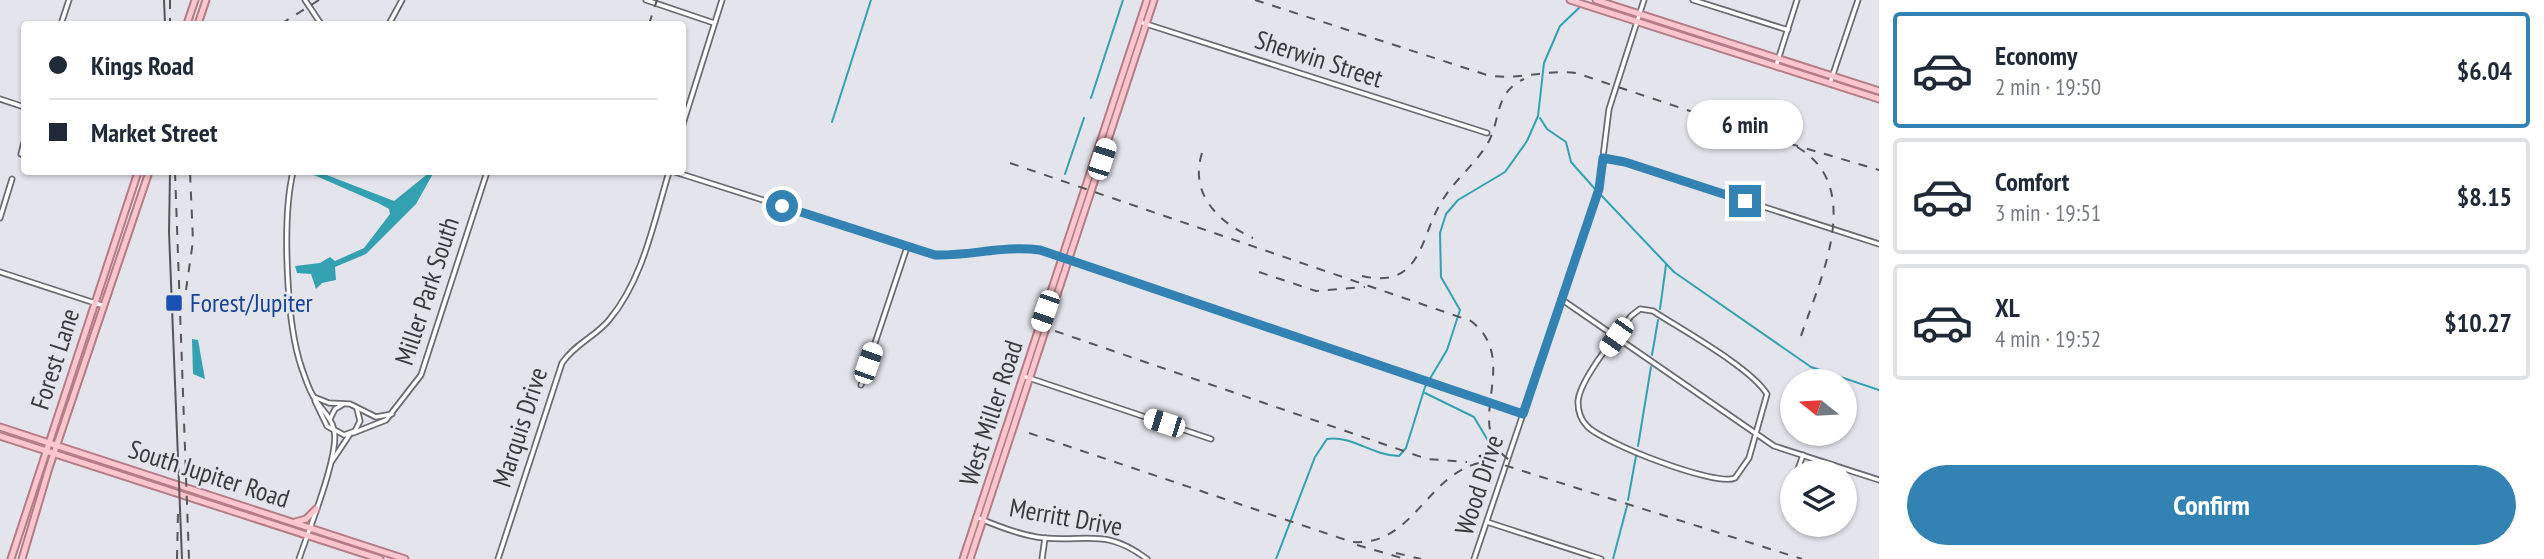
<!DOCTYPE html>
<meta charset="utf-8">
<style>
body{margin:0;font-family:"PT Sans Narrow",sans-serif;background:#f2f2f3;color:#1f2937;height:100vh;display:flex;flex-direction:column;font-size:26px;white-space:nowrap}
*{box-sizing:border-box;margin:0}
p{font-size:23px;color:#747a83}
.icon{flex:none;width:38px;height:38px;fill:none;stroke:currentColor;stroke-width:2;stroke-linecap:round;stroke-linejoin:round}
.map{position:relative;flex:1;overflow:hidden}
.sheet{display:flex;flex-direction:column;background:#fff;width:665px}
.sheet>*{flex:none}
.banner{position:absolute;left:21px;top:21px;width:665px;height:154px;border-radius:7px;box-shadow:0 2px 5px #0004;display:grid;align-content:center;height:154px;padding:0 28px;background:#fff}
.needle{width:46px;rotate:288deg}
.tools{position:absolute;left:1780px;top:369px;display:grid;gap:14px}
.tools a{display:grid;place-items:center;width:77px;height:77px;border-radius:50%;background:#fff;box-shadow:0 2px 5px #0004;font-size:35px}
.end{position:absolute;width:32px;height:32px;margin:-16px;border:9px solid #3382b4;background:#fff;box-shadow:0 0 0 4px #fff}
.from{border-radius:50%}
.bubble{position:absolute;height:49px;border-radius:24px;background:#fff;box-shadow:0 2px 5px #0004;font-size:23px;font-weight:700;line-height:49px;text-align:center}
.car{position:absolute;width:21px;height:42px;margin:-21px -10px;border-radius:9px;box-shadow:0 0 5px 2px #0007;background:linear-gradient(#fff 24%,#345 0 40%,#fff 0 76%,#345 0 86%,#fff 0)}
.banner b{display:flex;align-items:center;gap:24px;height:66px;font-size:26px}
.banner b+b{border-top:2px solid #e0e1e3}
.banner i{width:18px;height:18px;background:#1f2937}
ul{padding:12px 0 0;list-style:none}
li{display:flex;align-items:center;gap:21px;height:116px;margin:0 14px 10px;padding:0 14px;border:4px solid #e0e1e3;border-radius:7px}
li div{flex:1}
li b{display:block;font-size:26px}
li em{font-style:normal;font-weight:700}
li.active{border-color:#3382b4}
li>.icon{width:63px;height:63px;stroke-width:1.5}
.action{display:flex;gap:14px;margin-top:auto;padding:14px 28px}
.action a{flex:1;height:80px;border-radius:42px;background:#3382b4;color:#fff;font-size:28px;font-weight:700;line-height:80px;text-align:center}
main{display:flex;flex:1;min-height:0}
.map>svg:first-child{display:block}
</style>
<main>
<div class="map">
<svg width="1879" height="559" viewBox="0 0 1879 559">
<rect width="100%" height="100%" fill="#e4e5ec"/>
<g fill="#34a1b2">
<polygon points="307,172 319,172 394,201 430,172 434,172 416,204 366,254 335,267 336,280 322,283 316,289 311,274 297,273 295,266 320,263 330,257 335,261 364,248 390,214 389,209 378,203"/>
<polygon points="192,339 198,340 205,379 193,374"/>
</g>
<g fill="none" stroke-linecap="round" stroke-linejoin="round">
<g stroke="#34a1b2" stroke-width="2">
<polyline points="1091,98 1123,0"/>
<polyline points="1540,118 1547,129 1566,142 1571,162 1595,189"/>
<polyline points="832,122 871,0"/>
<polyline points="1065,174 1084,118"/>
<polyline points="1600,194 1674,272 1811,367 1879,390"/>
<polyline points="1660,309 1666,265"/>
<polyline points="1652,355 1658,320"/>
<polyline points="1425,393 1474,417 1497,456"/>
<polyline points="1638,446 1651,367"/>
<polyline points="1628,500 1636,456"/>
<path d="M1276,559L1315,457L1327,439C1351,435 1374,456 1399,456L1406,448L1425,387L1447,350L1460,310L1441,277L1440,233L1446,214L1458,200L1505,172L1527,141L1538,116L1544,63L1560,26L1581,6"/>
<polyline points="1613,559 1627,506"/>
</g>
<g stroke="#6a6a71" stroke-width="7">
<g id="minor">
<polyline points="305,0 321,24"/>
<polyline points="646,0 714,23"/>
<polyline points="1693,0 1788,30"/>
<polyline points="1140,22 1487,133"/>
<polyline points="61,24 69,0"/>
<polyline points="389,24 402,0"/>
<polyline points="1776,66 1797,0"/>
<polyline points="1830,83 1858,0"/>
<polyline points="0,99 24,107"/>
<polyline points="682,127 722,0"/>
<polyline points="21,154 24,142"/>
<polyline points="1603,158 1624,162 1879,244"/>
<path d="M293,172C282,218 286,324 302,369C305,377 308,387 312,394C318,407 331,415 334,430C340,454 308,532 299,559"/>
<path d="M675,172L935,255C971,256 1004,245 1040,250L1523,414"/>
<polyline points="0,218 12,179"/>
<polyline points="0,272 104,306"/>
<polyline points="1561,299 1774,446 1879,480"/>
<path d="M1640,309L1653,311C1682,330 1750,367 1767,394L1749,458L1735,478C1716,487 1603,443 1587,426C1581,420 1578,411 1578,402C1579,380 1617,335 1631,316Z"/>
<polyline points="1023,376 1211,439"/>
<polyline points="861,385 907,247"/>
<polyline points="314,397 329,403 350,404 376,417 392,414"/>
<polyline points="315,401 327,426 332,429"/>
<polyline points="330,419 335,409 342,405"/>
<polyline points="335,430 344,435 355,431 360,421 357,409"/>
<polyline points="353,433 386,420 421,375 487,172"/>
<polyline points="332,461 350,434"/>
<polyline points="1797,472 1803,455"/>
<polyline points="1786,506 1792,489"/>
<path d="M976,517C997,526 1022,536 1044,538C1087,542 1106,528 1147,559"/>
<polyline points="1487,522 1601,559"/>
<path d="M498,559L562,363C576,343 595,337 609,320C643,280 654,221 669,172"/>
<polyline points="1042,559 1045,538"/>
<polyline points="1474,559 1599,189 1609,109 1644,0"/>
</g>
</g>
<g stroke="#b67c85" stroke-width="9">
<g id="major">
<polyline points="1570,0 1879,99"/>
<polyline points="1596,0 1879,91"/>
<polyline points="187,24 195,0"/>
<polyline points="198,24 206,0"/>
<polyline points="0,427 405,559"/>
<polyline points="0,436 380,559"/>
<polyline points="295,522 306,519 316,509"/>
<polyline points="11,559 138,172"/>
<polyline points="22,559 49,468 149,172"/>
<polyline points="963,559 1147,0"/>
<polyline points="970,559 1154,0"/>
</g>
</g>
<use href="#minor" stroke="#fff" stroke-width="3.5"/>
<use href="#major" stroke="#fbc6cd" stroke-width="5"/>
<g stroke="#565659" stroke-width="2">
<polyline points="164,0 165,24"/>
<polyline points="170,172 169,232 182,559"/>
</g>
<g stroke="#565659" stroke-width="2" stroke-dasharray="9 9" stroke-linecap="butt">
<polyline points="170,0 170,24"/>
<path d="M1255,0L1487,75C1517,81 1546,69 1576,73L1774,139L1879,170"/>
<polyline points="281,24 319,0"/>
<polyline points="649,24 657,0"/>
<path d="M1797,147C1868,188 1817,285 1799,342"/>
<path d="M1202,153C1189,194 1218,222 1253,238"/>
<path d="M1010,163L1471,321C1525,363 1456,429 1514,463"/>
<polyline points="175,172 189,559"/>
<polyline points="1259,272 1316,291 1365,287"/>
<path d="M1362,276C1423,290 1420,235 1442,201C1455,179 1477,163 1489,141C1501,117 1495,92 1524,79"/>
<polyline points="186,290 193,241 190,172"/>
<polyline points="1055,331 1427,459 1467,462"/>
<path d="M1029,433L1352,542C1417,547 1427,466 1491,461L1802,559"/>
<polyline points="1357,545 1405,559"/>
<polyline points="1396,553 1421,559"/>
<polyline points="177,559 178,511"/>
</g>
</g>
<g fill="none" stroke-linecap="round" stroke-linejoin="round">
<path stroke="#3382b4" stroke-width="9" d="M782,206L935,255C971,256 1004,245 1040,250L1523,414L1599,189L1603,158L1625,162L1745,201"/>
</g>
<rect fill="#1a4fb4" stroke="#e4e5ec" stroke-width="2.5" x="165" y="294" width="18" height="18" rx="3.5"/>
<g text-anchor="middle" stroke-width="5" stroke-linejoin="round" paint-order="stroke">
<g font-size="26" fill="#3a3a3d" stroke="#e4e5ec">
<text transform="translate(1319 59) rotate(18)" y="9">Sherwin Street</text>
<text transform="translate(427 291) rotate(-72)" y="9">Miller Park South</text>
<text transform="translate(55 359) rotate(-72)" y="9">Forest Lane</text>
<text transform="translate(991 413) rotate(-72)" y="9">West Miller Road</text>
<text transform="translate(520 427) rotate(-72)" y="9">Marquis Drive</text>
<text transform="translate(209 474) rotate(18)" y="9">South Jupiter Road</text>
<text transform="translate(1479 485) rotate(-72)" y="9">Wood Drive</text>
<text transform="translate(1066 517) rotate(10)" y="9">Merritt Drive</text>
</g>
<g font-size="26" fill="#164399" stroke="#e4e5ec" text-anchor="start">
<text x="190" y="312">Forest/Jupiter</text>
</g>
</g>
</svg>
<div class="tools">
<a><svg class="needle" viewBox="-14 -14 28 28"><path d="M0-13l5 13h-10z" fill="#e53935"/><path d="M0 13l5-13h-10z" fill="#747a83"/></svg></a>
<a><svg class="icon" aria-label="layers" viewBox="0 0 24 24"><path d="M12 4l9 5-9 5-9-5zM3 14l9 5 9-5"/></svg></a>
</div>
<i class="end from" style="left:782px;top:206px"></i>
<i class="end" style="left:1745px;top:201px"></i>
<div class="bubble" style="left:1687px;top:100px;width:116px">6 min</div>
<i class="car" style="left:1102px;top:159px;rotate:18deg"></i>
<i class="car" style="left:1045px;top:311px;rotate:199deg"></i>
<i class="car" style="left:1616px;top:337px;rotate:215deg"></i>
<i class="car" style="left:868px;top:363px;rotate:19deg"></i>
<i class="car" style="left:1164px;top:423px;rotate:288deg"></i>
<div class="banner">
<b><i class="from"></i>Kings Road</b>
<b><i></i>Market Street</b>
</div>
</div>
<section class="sheet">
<ul>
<li class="active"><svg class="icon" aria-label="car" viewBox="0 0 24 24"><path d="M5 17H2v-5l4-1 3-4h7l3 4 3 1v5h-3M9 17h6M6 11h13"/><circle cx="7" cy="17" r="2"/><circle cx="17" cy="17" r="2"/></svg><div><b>Economy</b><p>2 min · 19:50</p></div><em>$6.04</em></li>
<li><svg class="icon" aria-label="car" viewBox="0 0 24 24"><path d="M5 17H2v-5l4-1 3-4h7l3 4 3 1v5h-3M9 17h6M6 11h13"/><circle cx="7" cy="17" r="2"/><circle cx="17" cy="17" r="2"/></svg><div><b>Comfort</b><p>3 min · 19:51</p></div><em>$8.15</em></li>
<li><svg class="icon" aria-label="car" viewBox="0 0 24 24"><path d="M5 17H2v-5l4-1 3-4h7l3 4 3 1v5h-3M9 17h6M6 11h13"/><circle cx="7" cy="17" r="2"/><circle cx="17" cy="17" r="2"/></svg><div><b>XL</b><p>4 min · 19:52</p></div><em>$10.27</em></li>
</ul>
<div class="action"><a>Confirm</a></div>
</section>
</main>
